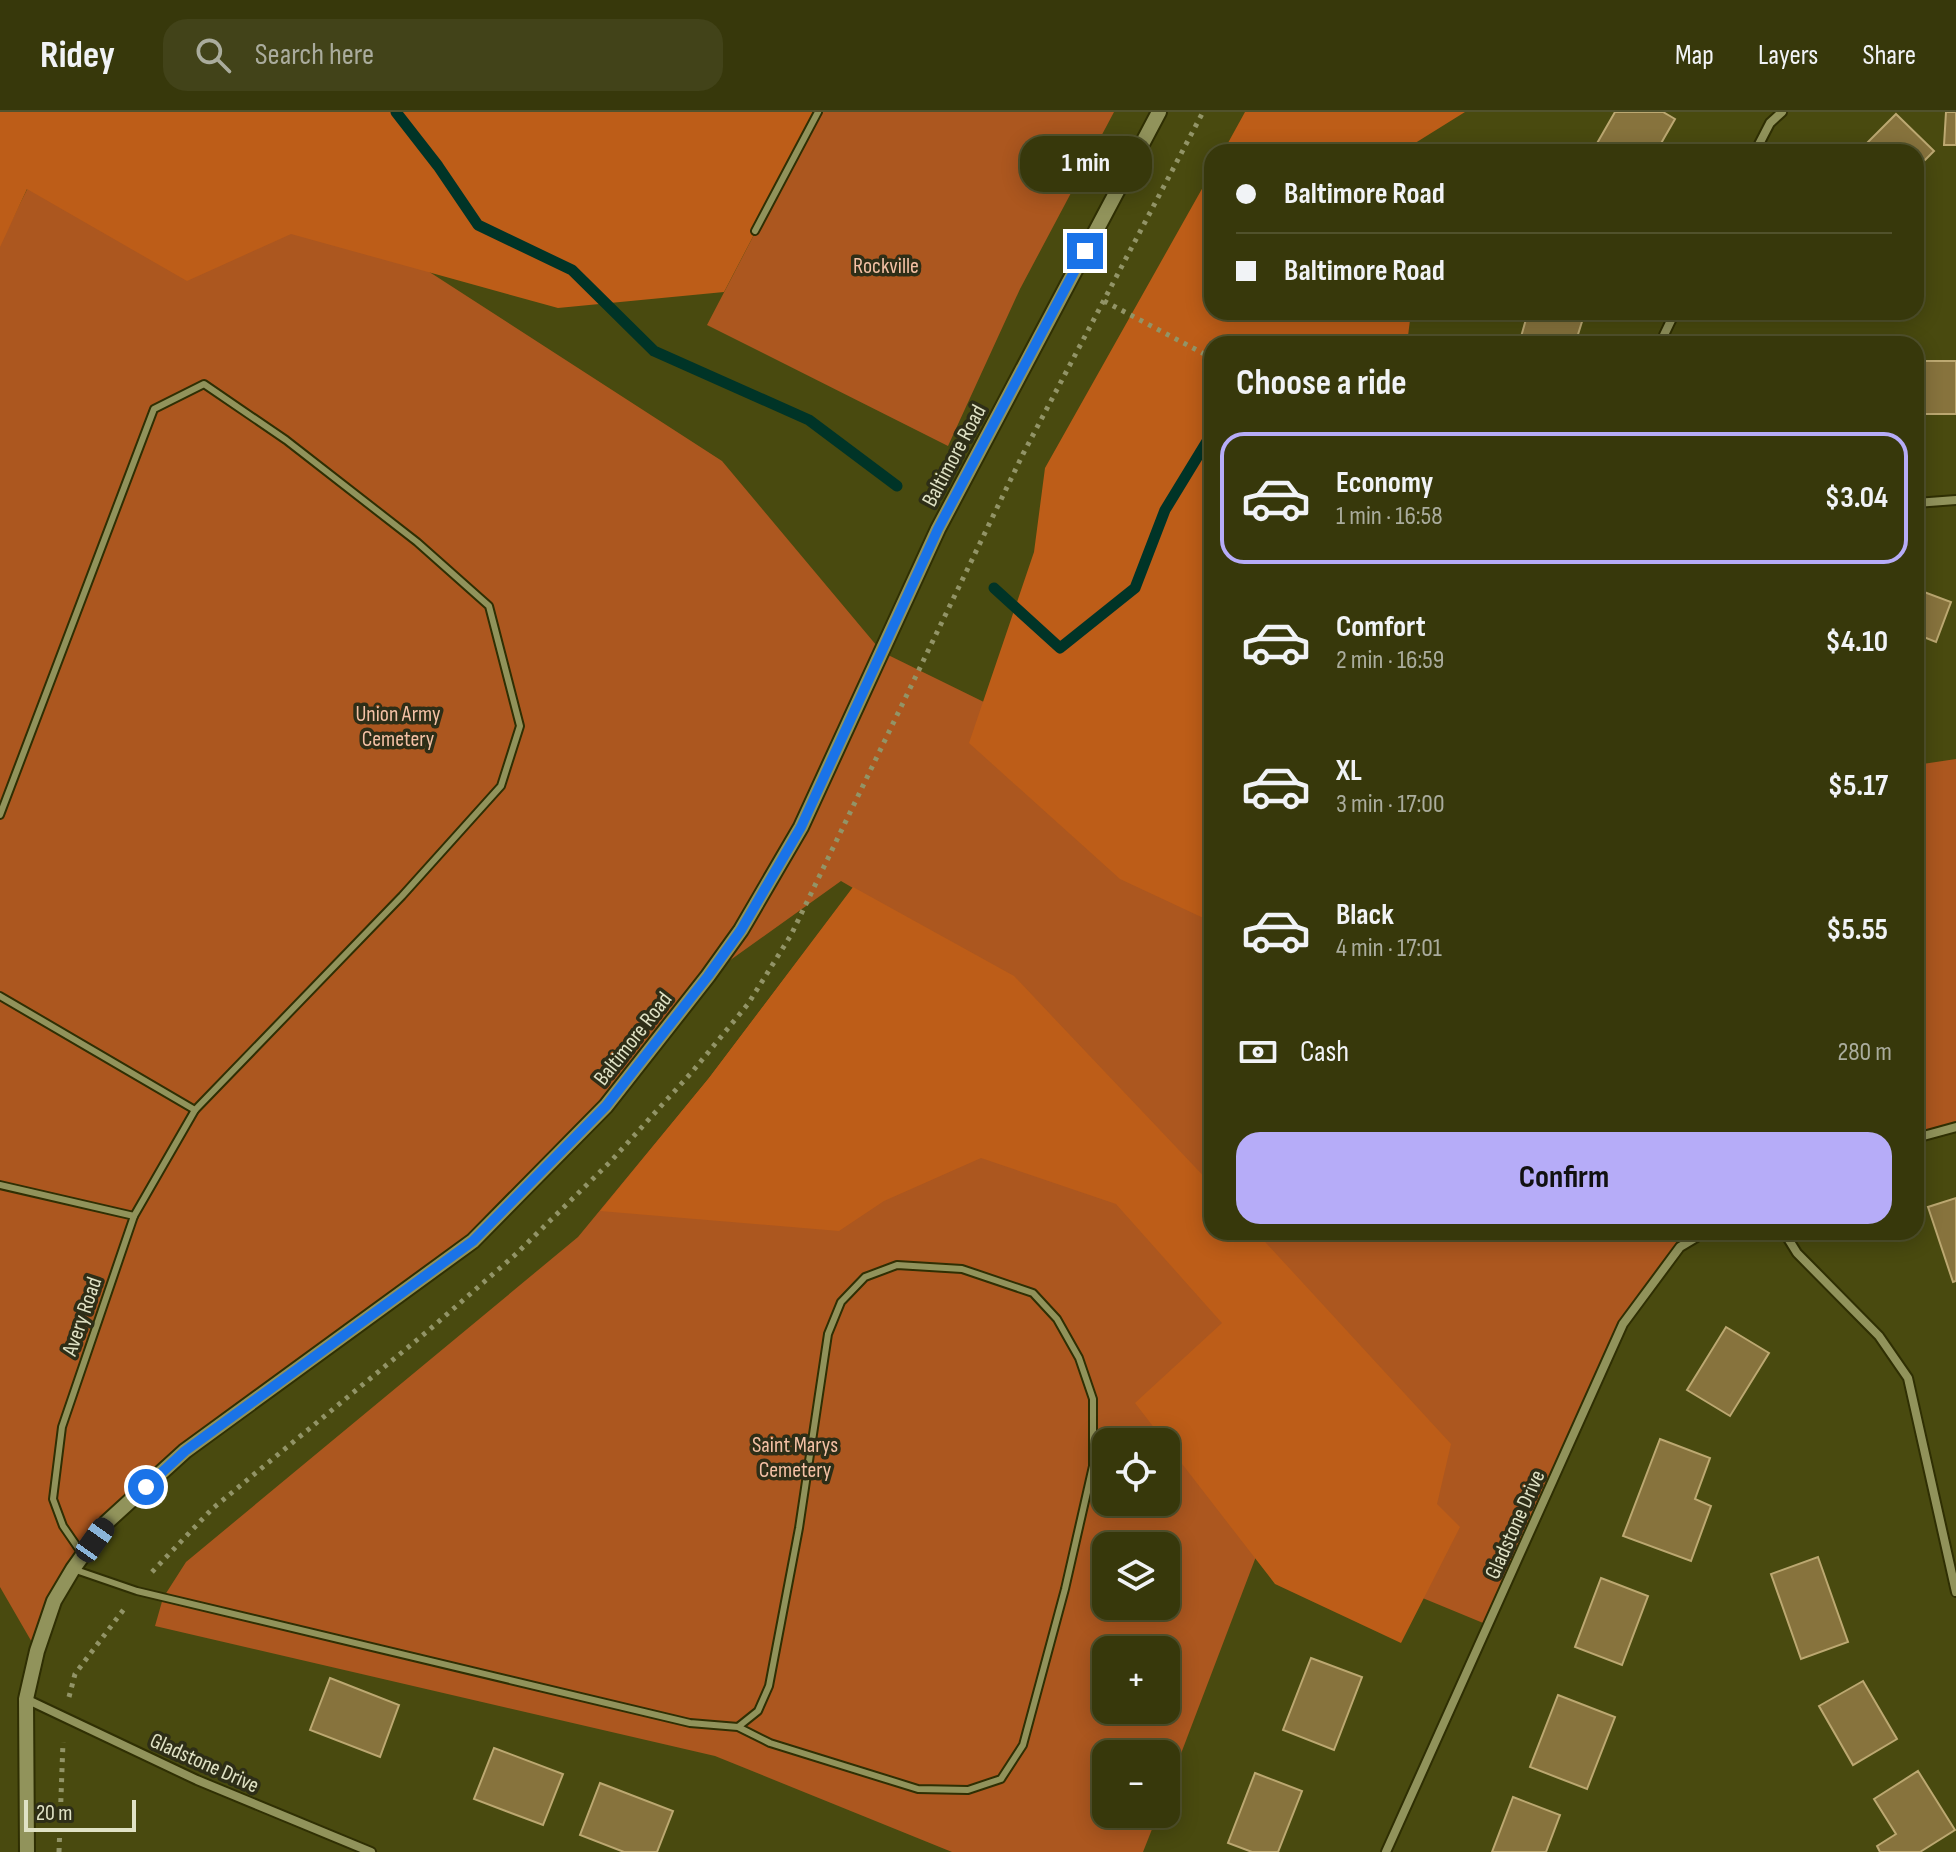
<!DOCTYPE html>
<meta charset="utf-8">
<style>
body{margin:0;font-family:"Sofia Sans Condensed",sans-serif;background:#424319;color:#f1f3f6;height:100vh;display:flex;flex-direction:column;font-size:30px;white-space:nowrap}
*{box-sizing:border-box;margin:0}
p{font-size:26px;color:#aaac9d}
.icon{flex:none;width:44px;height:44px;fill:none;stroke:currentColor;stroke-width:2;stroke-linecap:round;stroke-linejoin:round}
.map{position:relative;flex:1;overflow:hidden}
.side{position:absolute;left:1204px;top:224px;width:720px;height:904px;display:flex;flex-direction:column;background:#37380b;border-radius:24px;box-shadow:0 4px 20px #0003,0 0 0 2px #51522c}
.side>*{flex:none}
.banner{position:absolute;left:1204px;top:32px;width:720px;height:176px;border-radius:24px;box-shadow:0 4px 20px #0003,0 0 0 2px #51522c;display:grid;align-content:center;height:176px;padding:0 32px;background:#37380b}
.fabs{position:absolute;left:1092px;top:1316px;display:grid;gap:16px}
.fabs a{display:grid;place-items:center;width:88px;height:88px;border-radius:16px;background:#37380b;box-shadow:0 4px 20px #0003,0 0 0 2px #51522c;font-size:40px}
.scale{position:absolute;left:24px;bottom:20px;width:112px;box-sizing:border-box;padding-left:8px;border:4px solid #e0e2c5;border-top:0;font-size:22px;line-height:28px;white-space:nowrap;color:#e0e2c5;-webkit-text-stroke:6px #2e2e17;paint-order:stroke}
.end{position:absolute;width:36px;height:36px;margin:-18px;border:10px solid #1a73e8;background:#fff;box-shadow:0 0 0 4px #fff}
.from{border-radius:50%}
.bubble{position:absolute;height:56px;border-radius:24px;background:#37380b;box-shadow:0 4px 20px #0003,0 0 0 2px #51522c;font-size:26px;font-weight:700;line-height:56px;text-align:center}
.car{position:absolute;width:24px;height:48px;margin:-24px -12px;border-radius:10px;box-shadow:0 0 6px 2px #0007;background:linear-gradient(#222 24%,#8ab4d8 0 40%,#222 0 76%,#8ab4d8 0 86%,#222 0)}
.banner b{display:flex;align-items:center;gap:28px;height:76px;font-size:30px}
.banner b+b{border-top:2px solid #51522c}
.banner i{width:20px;height:20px;background:#f1f3f6}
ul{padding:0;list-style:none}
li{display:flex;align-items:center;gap:24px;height:132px;margin:0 16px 12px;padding:0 16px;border:4px solid transparent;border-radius:24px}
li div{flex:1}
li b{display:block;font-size:30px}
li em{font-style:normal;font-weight:700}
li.current{border-color:#b6acf8}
li>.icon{width:72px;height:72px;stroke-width:1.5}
h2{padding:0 32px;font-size:36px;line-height:96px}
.pay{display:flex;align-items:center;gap:20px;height:88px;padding:0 32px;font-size:30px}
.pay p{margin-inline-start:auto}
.primary-button{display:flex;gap:16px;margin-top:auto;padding:16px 32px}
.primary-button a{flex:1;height:92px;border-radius:24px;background:#b6acf8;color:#111;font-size:32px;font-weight:700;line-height:92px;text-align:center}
header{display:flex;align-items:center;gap:48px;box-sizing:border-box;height:112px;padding:0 40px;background:#37380b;border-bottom:2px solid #51522c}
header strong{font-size:38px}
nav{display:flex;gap:44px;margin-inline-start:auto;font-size:28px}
.search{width:560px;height:72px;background:#424319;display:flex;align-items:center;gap:20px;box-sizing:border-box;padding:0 28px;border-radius:24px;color:#aaac9d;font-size:30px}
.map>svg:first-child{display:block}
</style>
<header>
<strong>Ridey</strong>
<div class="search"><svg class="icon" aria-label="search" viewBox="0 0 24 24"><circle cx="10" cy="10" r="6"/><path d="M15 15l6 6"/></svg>Search here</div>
<nav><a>Map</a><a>Layers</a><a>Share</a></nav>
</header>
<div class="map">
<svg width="1956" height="1740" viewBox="0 0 1956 1740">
<rect width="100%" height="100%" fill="#494a0f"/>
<g fill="#ac571f" fill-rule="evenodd">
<polygon points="818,0 1114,0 1020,177 948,334 707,213"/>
<path d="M54,23L400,141L722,349L882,540L1212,702V1120H1705L1680,1136L1609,1243L1488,1513L1265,1421L1166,1681V1642H1106V1702H1158L1143,1740H952L715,1644L155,1514L163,1486L186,1450L578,1125L709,966L853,776L841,769L708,864L606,994L473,1129L185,1339L106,1411L73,1457L37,1539L0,1475V132ZM1106,1330H1166V1390H1106ZM1106,1434H1166V1494H1106ZM1106,1538H1166V1598H1106Z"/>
<polygon points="1956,647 1956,1015 1916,1026 1916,653"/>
</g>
<g fill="#bd5d18">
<polygon points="0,0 818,0 724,180 558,196 291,122 187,169 27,77 0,135"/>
<polygon points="1245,0 1465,0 1412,33 1413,40 1223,40"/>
<polygon points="1212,59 1212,200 1411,200 1407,232 1212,232 1212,810 1120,767 969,631 1034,440 1045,356"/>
<polygon points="853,775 1014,864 1212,1073 1212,1120 1256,1120 1451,1332 1437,1392 1460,1415 1401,1531 1275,1472 1135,1291 1222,1211 1116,1092 981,1046 884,1089 839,1119 600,1099 709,966"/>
</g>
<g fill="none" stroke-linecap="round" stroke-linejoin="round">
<g stroke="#003427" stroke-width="11">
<polyline points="396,0 438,54 478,113 572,158 654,239 809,308 897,374"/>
<polyline points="994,476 1060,536 1135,476 1165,398 1212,321"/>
</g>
</g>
<g fill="#87733d" stroke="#bca871" stroke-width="2">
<polygon points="1615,0 1663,0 1675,7 1656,40 1592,40"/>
<polygon points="1946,0 1956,0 1956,33 1944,33"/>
<polygon points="1896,2 1934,39 1916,57 1916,40 1858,40"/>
<polygon points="1528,200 1585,200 1575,232 1519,232"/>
<rect x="1916" y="249" width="40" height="53"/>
<polygon points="1916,477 1951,490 1936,530 1916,522"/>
<polygon points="1956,1086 1956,1169 1953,1170 1928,1095"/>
<polygon points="1726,1215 1769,1241 1730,1304 1687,1278"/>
<polygon points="1660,1327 1710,1346 1695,1387 1711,1394 1691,1449 1623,1424"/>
<polygon points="1818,1445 1848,1530 1801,1547 1771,1462"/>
<polygon points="1601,1466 1648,1484 1622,1553 1575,1535"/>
<polygon points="1311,1546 1362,1565 1334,1638 1283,1618"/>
<polygon points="330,1566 399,1593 380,1645 310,1618"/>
<polygon points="1863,1569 1897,1627 1853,1653 1819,1594"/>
<polygon points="1558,1583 1615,1605 1587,1677 1530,1655"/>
<polygon points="494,1636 563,1662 543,1713 474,1687"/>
<polygon points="1918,1659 1955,1718 1920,1740 1880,1740 1877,1734 1896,1722 1874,1687"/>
<polygon points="1255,1661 1302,1679 1278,1740 1252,1740 1228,1731"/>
<polygon points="600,1671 673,1699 657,1740 624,1740 580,1723"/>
<polygon points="1513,1685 1560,1703 1546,1740 1492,1740"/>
</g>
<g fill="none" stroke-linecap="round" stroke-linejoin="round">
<g stroke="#2f2f03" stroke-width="10">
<g id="service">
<polyline points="755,119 818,0"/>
<polyline points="0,703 154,297 204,272 286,328 417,430 489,494 520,614 501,674 402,784 195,998 134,1104"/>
<polyline points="0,884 195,998"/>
<polyline points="0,1073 134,1104 62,1315 53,1387 63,1414 83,1443"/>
<polyline points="73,1457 137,1479 690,1611 738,1615 758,1599 769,1574 799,1416 828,1222 841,1190 865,1165 897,1153 962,1157 1033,1181 1057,1207 1079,1246 1093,1287 1093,1354 1065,1477 1023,1633 1001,1667 968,1678 918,1677 770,1631 738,1615"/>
</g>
</g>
<g stroke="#2f2f03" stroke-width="12">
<g id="minor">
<polyline points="1755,40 1770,11 1782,0"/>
<polyline points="1664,232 1664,223 1675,200"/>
<polyline points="1916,391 1956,388"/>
<polyline points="1916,1026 1956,1015"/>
<polyline points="1784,1120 1797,1141 1879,1224 1908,1266 1956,1480"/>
<polyline points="26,1587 197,1668 371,1740"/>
<polyline points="1386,1740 1623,1212 1680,1135 1705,1120"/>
</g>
</g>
<g stroke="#2f2f03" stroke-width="18">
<polyline id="tertiary" points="27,1740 26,1587 37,1539 54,1489 73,1457 106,1411 185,1339 473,1129 606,994 708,864 741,818 801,715 938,417 1159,0"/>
</g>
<g stroke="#929467" stroke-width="5" stroke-dasharray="4 6" stroke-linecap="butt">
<polyline points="1104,189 1212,246"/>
<polyline points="152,1460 212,1397 429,1218 516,1142 611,1049 692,960 748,892 791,823 1023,342 1203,0"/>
<polyline points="69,1585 75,1562 124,1497"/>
<polyline points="59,1740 63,1630"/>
</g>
<use href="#service" stroke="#91935b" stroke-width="6"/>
<use href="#minor" stroke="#91935b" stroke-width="8"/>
<use href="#tertiary" stroke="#91935b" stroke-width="14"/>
</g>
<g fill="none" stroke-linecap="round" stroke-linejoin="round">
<polyline stroke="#1a73e8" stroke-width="10" points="146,1375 185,1339 473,1129 606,994 708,864 741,818 801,715 938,417 1085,139"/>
</g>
<g text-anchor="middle" stroke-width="7" stroke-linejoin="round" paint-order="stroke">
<g font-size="22" fill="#f4c1a5" stroke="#2e2e17">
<text x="886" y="161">Rockville</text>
<text x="398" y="609">Union Army<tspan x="398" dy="25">Cemetery</tspan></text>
<text x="795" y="1340">Saint Marys<tspan x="795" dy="25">Cemetery</tspan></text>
</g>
<g font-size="22" fill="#e0e2c5" stroke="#2e2e17">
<text transform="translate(953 343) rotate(-62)" y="8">Baltimore Road</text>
<text transform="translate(632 926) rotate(-52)" y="8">Baltimore Road</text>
<text transform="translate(81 1204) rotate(-71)" y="8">Avery Road</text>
<text transform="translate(1514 1412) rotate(-66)" y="8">Gladstone Drive</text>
<text transform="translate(205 1650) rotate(24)" y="8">Gladstone Drive</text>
</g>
</g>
</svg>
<div class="fabs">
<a><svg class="icon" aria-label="locate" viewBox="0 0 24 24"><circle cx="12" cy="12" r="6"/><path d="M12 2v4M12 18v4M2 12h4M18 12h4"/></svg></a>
<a><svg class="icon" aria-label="layers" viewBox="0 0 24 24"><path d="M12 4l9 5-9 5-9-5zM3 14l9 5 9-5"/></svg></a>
<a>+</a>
<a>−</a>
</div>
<div class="scale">20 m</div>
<i class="end from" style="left:146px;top:1375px"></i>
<i class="end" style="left:1085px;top:139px"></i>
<div class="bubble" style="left:1020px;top:24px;width:132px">1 min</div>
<i class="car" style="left:95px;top:1428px;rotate:35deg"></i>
<div class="banner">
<b><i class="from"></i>Baltimore Road</b>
<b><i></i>Baltimore Road</b>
</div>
<section class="side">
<h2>Choose a ride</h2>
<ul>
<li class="current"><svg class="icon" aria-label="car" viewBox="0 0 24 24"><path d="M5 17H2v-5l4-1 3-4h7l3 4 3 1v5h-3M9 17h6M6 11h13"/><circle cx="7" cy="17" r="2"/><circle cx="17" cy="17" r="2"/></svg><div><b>Economy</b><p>1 min · 16:58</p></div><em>$3.04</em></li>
<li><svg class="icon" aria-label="car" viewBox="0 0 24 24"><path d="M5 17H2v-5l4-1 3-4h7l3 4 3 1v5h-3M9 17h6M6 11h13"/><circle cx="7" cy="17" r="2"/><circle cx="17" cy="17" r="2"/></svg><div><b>Comfort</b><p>2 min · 16:59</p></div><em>$4.10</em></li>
<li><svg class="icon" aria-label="car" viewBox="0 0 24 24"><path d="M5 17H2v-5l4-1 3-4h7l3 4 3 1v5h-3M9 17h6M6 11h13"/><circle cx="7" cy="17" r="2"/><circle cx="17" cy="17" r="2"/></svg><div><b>XL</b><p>3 min · 17:00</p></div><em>$5.17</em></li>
<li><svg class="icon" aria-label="car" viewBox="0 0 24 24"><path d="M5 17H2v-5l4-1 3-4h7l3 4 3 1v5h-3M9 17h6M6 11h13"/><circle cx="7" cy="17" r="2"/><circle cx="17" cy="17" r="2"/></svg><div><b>Black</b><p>4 min · 17:01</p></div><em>$5.55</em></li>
</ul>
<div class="pay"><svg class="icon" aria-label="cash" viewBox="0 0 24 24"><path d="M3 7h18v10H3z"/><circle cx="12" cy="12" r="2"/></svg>Cash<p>280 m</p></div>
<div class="primary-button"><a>Confirm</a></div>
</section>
</div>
